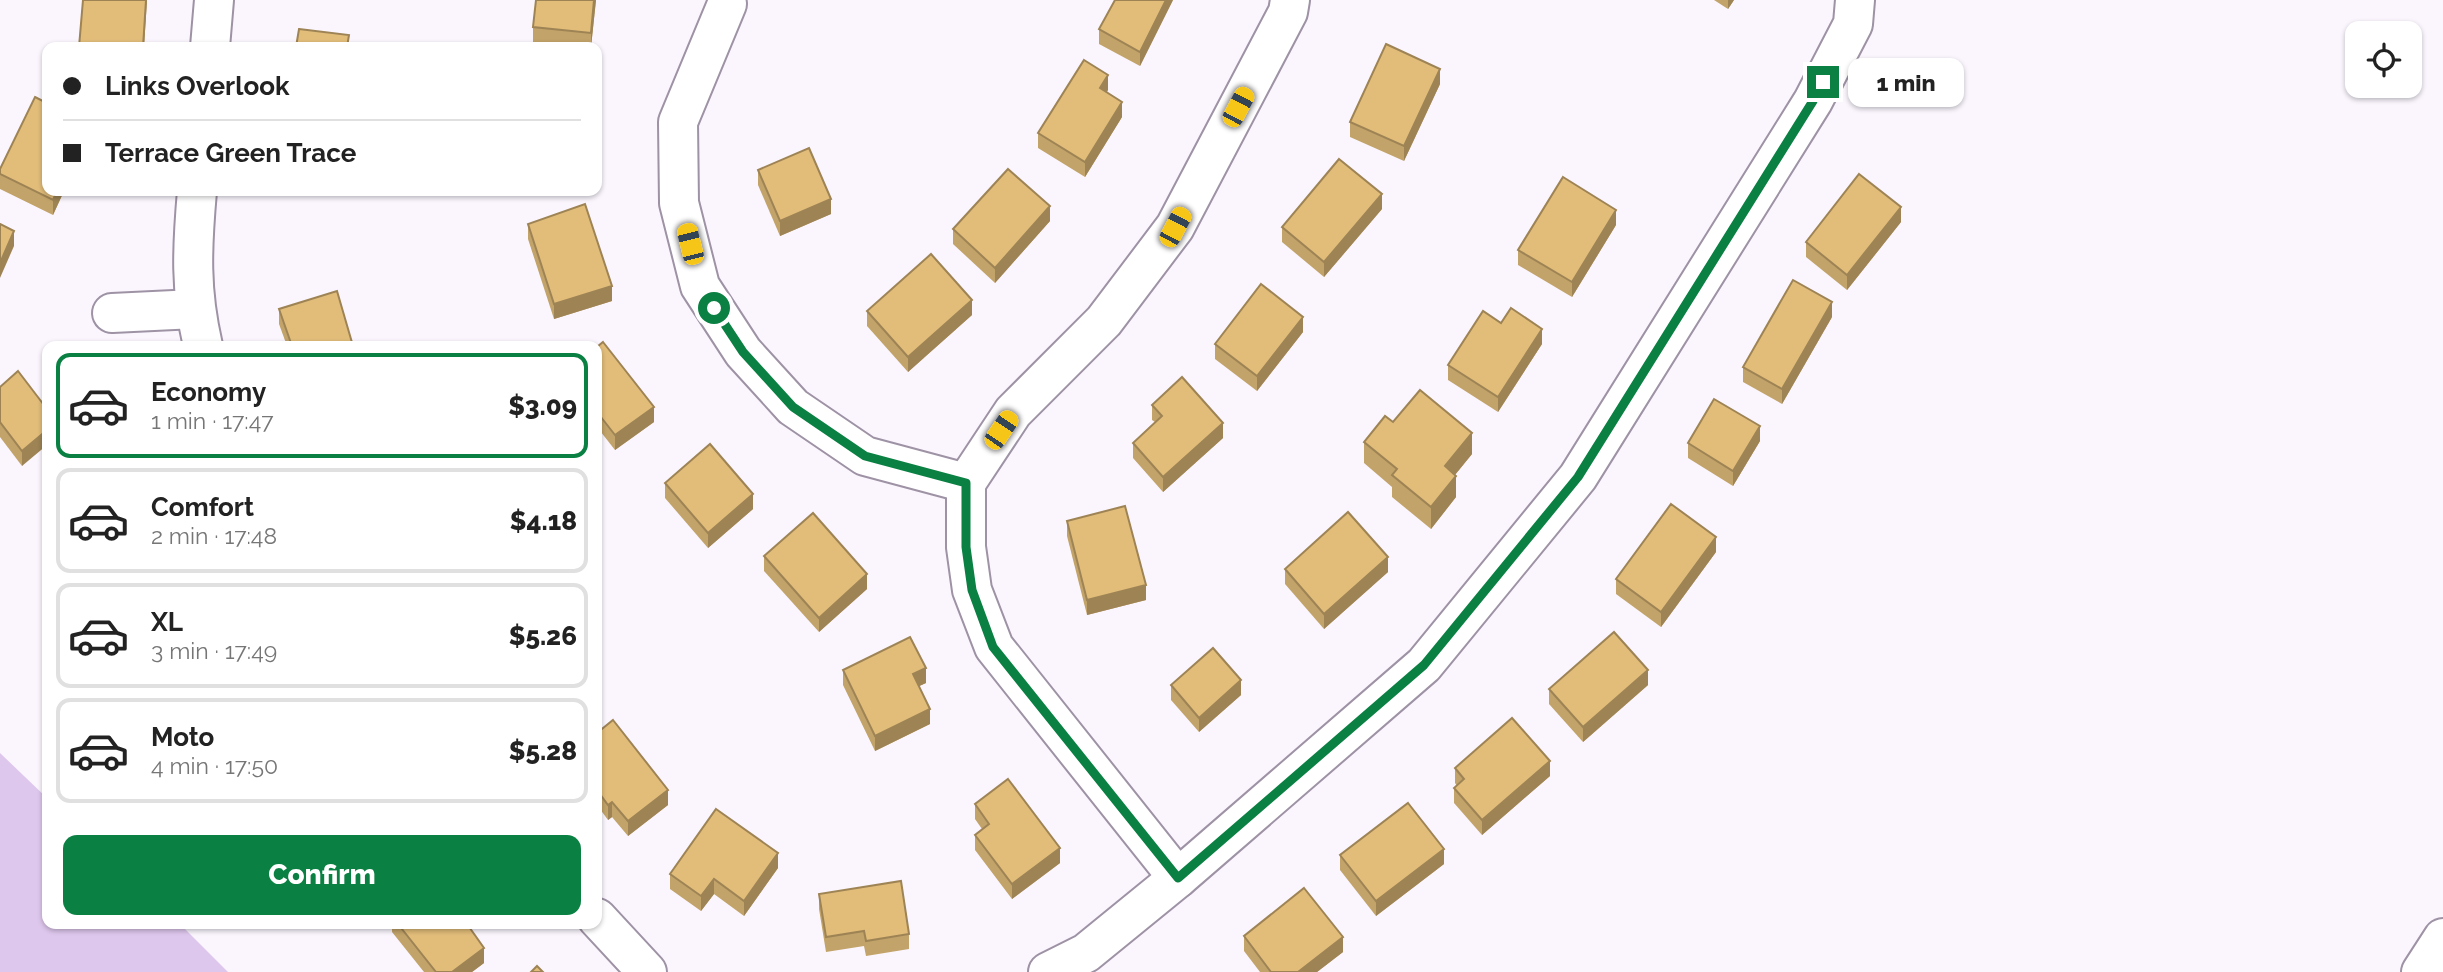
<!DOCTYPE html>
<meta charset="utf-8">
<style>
body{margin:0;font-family:Raleway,sans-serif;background:#f2f2f2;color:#222;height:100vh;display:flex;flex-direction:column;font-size:26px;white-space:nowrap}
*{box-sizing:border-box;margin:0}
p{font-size:23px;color:#767676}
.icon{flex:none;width:38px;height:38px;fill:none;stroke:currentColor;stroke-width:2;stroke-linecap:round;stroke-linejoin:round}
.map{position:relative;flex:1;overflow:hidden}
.panel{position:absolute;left:42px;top:341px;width:560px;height:588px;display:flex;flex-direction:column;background:#fff;border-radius:14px;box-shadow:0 2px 5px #0004}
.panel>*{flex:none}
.banner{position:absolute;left:42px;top:42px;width:560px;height:154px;border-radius:14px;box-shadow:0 2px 5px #0004;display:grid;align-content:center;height:154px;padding:0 21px;background:#fff}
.tools{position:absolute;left:2345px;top:21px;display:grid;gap:14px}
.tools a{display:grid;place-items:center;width:77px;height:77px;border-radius:14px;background:#fff;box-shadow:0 2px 5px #0004;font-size:35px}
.end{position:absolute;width:32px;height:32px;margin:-16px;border:9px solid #0b8043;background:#fff;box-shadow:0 0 0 4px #fff}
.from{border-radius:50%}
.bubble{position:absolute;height:49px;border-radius:14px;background:#fff;box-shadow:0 2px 5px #0004;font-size:23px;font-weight:800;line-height:49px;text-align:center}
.car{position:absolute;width:21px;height:42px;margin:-21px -10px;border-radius:9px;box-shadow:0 0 5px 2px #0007;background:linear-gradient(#f5c518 24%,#345 0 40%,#f5c518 0 76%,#345 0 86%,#f5c518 0)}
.banner b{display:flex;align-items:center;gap:24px;height:66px;font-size:26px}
.banner b+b{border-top:2px solid #e0e0e0}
.banner i{width:18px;height:18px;background:#222}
ul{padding:12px 0 0;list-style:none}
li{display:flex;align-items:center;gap:21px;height:105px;margin:0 14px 10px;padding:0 7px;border:4px solid #e0e0e0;border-radius:14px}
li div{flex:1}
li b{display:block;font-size:26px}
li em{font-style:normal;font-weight:800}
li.on{border-color:#0b8043}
li>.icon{width:63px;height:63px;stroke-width:1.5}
.cta{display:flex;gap:14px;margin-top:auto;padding:14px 21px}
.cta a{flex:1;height:80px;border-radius:14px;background:#0b8043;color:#fff;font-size:28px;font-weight:800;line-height:80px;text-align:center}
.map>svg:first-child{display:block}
</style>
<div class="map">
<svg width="2443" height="972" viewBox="0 0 2443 972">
<rect width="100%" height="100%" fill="#fbf6fe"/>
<polygon fill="#dec7ed" points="0,753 47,798 47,924 180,924 228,972 0,972"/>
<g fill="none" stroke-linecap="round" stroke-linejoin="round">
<g stroke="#9e92a5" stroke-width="42">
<g id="minor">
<polyline points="727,4 678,122 679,203 700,286 743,352 793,407 865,456 966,483"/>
<polyline points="210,47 214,0"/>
<path d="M197,191C192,248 190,290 203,346"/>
<polyline points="112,313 195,309"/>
<polyline points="1178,878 994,647 972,590 966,547 966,483 1013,412 1104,321 1175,227 1288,12 1290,0"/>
<polyline points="597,918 647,972"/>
<polyline points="1048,972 1086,953 1178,878 1424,665 1578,477 1813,101 1853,24 1855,0"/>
<polyline points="2421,972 2443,938"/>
</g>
</g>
<use href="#minor" stroke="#fff" stroke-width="38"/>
</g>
<g fill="#c2a369">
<polygon points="596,0 591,47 533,42 533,27"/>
<polygon points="1173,0 1140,66 1099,44 1099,29"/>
<polygon points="1714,0 1734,0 1728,9"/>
<polygon points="1440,84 1404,161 1350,137 1350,122"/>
<polygon points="1108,90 1107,92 1122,117 1085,177 1038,148 1038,133"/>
<polygon points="0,169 47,191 64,191 53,215 0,189"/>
<polygon points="758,170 831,214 780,236 758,185"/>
<polygon points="1382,209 1324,277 1282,242 1282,227"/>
<polygon points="1050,221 995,283 953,244 953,229"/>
<polygon points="1901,222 1847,290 1806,257 1806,242"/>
<polygon points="528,224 612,301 554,319 528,239"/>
<polygon points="1616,225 1572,297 1518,265 1518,250"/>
<polygon points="279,309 353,346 287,346 279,324"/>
<polygon points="867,311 972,315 908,372 867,326"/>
<polygon points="1832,317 1782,404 1743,382 1743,367"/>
<polygon points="1501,323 1542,344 1498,412 1448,380 1448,365"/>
<polygon points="1303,332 1257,391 1215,359 1215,344"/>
<polygon points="597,347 654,422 615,450 597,427"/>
<polygon points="0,387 47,409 22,466 0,437"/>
<polygon points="1152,405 1223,438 1163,492 1133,458 1133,443 1155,422 1152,420"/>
<polygon points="1393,422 1472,454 1455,475 1456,497 1431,529 1392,497 1392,487 1364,463 1364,442"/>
<polygon points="1760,441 1733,486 1688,458 1688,443"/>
<polygon points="665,483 753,509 708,548 665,498"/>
<polygon points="1067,521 1146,600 1087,615 1067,536"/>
<polygon points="1716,552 1661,627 1616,594 1616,579"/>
<polygon points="764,556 867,589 819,632 764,571"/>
<polygon points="1285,569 1388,572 1324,629 1285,584"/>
<polygon points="843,670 926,683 919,686 930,724 875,751 843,685"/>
<polygon points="1171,685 1241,695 1199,732 1171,700"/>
<polygon points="1648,685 1583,742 1549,704 1549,689"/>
<polygon points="597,733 668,805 628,836 612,817 608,820 597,805"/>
<polygon points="1455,768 1550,776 1482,835 1454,803 1454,788 1457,786 1455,783"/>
<polygon points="975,804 1060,863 1012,899 975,850 975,835 982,829 975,819"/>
<polygon points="1340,855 1444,864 1376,916 1340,870"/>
<polygon points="778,868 744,916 714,894 701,911 670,889 670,874"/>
<polygon points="819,894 909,934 909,949 866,956 864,946 826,952 819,909"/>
<polygon points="392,924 469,924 468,925 484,963 472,972 424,972 392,932"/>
<polygon points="1244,936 1343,952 1317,972 1260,972 1244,951"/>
</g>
<g fill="#9e8455">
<polygon points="146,0 147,0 144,47 143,47"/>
<polygon points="594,0 596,0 591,47 591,33"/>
<polygon points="1166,0 1173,0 1140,66 1140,52"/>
<polygon points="1728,0 1734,0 1728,9"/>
<polygon points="1440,69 1440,84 1404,161 1404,146"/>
<polygon points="1108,75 1108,90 1100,103 1100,88"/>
<polygon points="1122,102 1122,117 1085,177 1085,162"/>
<polygon points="57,191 64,191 53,215 53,200"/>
<polygon points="1382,194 1382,209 1324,277 1324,262"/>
<polygon points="831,199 831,214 780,236 780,221"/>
<polygon points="1050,206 1050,221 995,283 995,268"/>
<polygon points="1901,207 1901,222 1847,290 1847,275"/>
<polygon points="1616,210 1616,225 1572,297 1572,282"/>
<polygon points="14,231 14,246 0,278 0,263"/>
<polygon points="612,286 612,301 554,319 554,304"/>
<polygon points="972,300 972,315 908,372 908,357"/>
<polygon points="1832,302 1832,317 1782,404 1782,389"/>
<polygon points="1303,317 1303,332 1257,391 1257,376"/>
<polygon points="1542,329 1542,344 1498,412 1498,397"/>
<polygon points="654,407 654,422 615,450 615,435"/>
<polygon points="1223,423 1223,438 1163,492 1163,477"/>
<polygon points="1760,426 1760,441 1733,486 1733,471"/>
<polygon points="47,430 47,445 22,466 22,451"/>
<polygon points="1472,433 1472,454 1445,487 1445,466"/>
<polygon points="1456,476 1456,497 1431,529 1431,507"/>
<polygon points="753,494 753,509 708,548 708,533"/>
<polygon points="1716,537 1716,552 1661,627 1661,612"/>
<polygon points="1388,557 1388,572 1324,629 1324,614"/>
<polygon points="867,574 867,589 819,632 819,618"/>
<polygon points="1146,585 1146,600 1087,615 1087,600"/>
<polygon points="926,668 926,683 913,689 913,674"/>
<polygon points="1648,670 1648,685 1583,742 1583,727"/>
<polygon points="1241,680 1241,695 1199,732 1199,718"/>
<polygon points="930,709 930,724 875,751 875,736"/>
<polygon points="1550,761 1550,776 1482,835 1482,820"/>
<polygon points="668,790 668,805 628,836 628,821"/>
<polygon points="612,802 612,817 608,820 608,805"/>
<polygon points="1060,848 1060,863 1012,899 1012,884"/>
<polygon points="1444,849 1444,864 1376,916 1376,901"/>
<polygon points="778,853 778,868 744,916 744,901"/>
<polygon points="714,879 714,894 701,911 701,896"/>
<polygon points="1343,937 1343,952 1317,972 1298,972"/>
<polygon points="484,948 484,963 472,972 452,972"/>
</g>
<g fill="#e2bd7a" stroke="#9e8455" stroke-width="2">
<polygon points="83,0 146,0 143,47 79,47"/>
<polygon points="536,0 594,0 591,33 533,27"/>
<polygon points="1115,0 1166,0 1140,52 1099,29"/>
<polygon points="299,29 349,35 347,47 296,47"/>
<polygon points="1386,44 1440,69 1404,146 1350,122"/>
<polygon points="1084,60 1108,75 1100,88 1122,102 1085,162 1038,133"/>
<polygon points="35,97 47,103 47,191 57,191 53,200 0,174 0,169"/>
<polygon points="809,148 831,199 780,221 758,170"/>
<polygon points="1339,159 1382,194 1324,262 1282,227"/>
<polygon points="1008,169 1050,206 995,268 953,229"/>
<polygon points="1859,174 1901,207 1847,275 1806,242"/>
<polygon points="1563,177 1616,210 1572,282 1518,250"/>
<polygon points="585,204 612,286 554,304 528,224"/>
<polygon points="0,224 14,231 0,263"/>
<polygon points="931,254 972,300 908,357 867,311"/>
<polygon points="1793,280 1832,302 1782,389 1743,367"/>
<polygon points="1261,284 1303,317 1257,376 1215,344"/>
<polygon points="337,291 353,346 292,346 279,309"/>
<polygon points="1511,308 1542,329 1498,397 1448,365 1483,311 1501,323"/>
<polygon points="603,342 654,407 615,435 597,412 597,347"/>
<polygon points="18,371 47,409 47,430 22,451 0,422 0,387"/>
<polygon points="1182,377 1223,423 1163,477 1133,443 1162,416 1152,405"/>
<polygon points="1420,390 1472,433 1445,466 1456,476 1431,507 1392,475 1397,469 1364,442 1385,416 1393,422"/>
<polygon points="1714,399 1760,426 1733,471 1688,443"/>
<polygon points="710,444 753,494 708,533 665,483"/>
<polygon points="1671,504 1716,537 1661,612 1616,579"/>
<polygon points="1125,506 1146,585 1087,600 1067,521"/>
<polygon points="1348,512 1388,557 1324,614 1285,569"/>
<polygon points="813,513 867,574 819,618 764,556"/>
<polygon points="1614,632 1648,670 1583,727 1549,689"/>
<polygon points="910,637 926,668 913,674 930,709 875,736 843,670"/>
<polygon points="1213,648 1241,680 1199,718 1171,685"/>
<polygon points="1512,718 1550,761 1482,820 1454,788 1464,779 1455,768"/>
<polygon points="613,720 668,790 628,821 612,802 608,805 597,790 597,733"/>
<polygon points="1008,779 1060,848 1012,884 975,835 989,824 975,804"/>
<polygon points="1408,803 1444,849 1376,901 1340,855"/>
<polygon points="716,809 778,853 744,901 714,879 701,896 670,874"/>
<polygon points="901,881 909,934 866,941 864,931 826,937 819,894"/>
<polygon points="1304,888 1343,937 1298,972 1271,972 1244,936"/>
<polygon points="398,924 467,924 484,948 452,972 436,972"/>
<polygon points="537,966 543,972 531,972"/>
</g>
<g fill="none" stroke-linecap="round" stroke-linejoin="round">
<polyline stroke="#0b8043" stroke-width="9" points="714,308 743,352 793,407 865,456 966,483 966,547 972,590 993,647 1178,878 1424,665 1578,477 1813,101 1823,82"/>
</g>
</svg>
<div class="tools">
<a><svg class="icon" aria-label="locate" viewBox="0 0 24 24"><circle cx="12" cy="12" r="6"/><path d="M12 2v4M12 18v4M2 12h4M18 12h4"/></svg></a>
</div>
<i class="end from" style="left:714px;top:308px"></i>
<i class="end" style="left:1823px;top:82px"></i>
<div class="bubble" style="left:1848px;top:58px;width:116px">1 min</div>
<i class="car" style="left:1238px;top:107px;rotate:28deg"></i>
<i class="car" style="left:1175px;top:227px;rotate:28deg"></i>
<i class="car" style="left:690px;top:244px;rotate:346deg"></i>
<i class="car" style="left:1001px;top:430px;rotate:34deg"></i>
<div class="banner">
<b><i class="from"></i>Links Overlook</b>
<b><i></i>Terrace Green Trace</b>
</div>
<section class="panel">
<ul>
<li class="on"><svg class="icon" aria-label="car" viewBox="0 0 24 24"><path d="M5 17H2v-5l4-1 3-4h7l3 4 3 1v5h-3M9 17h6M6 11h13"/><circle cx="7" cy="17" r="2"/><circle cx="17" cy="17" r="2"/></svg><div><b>Economy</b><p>1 min · 17:47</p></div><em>$3.09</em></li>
<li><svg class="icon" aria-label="car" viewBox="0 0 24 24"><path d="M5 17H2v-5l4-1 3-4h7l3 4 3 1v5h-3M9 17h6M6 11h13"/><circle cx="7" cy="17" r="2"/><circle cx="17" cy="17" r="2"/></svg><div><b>Comfort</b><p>2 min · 17:48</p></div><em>$4.18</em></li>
<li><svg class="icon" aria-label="car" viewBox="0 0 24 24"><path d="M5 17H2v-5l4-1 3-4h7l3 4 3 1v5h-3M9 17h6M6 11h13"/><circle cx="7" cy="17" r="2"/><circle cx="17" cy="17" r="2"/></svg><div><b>XL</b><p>3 min · 17:49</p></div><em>$5.26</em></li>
<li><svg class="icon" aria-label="car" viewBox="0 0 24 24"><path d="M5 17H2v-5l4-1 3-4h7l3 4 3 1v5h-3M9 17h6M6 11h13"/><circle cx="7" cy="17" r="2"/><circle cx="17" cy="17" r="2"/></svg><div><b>Moto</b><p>4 min · 17:50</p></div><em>$5.28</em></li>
</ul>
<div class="cta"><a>Confirm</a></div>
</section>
</div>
